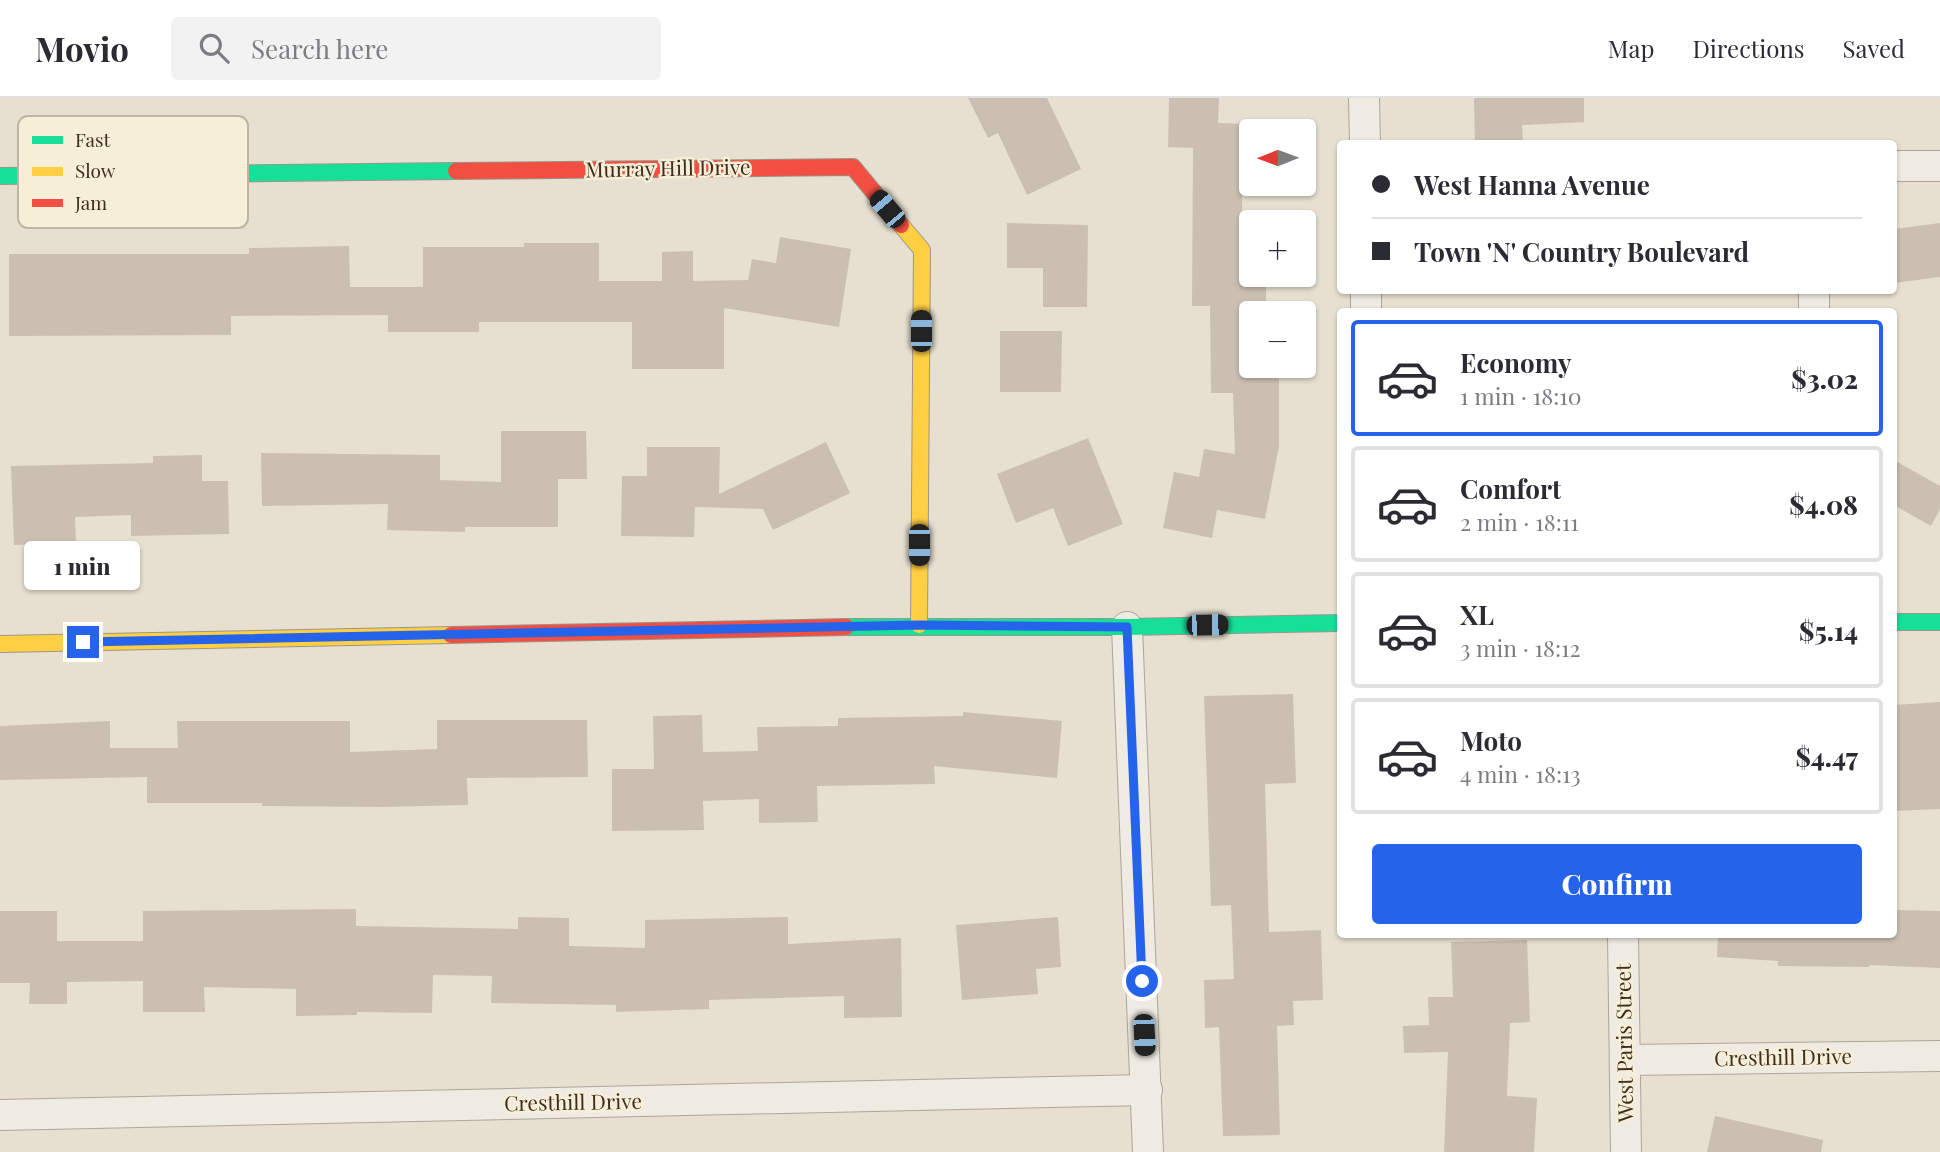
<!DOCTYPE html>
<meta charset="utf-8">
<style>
body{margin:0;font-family:"Playfair Display",serif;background:#f2f2f3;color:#2b2b33;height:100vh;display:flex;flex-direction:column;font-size:26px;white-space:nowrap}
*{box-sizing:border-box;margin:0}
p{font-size:23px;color:#7c7c81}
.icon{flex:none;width:38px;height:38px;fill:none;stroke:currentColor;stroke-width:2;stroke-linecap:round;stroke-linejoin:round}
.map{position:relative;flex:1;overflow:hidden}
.drawer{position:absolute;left:1337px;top:210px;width:560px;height:630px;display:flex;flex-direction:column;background:#fff;border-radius:7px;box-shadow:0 2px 5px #0004}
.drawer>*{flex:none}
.guide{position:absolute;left:1337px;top:42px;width:560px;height:154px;border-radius:7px;box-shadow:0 2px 5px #0004;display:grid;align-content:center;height:154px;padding:0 35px;background:#fff}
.needle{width:46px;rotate:269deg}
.fabs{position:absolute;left:1239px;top:21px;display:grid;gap:14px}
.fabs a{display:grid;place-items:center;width:77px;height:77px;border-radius:7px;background:#fff;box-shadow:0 2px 5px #0004;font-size:35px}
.end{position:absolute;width:32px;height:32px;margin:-16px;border:9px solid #2563eb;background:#fff;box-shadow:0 0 0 4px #fff}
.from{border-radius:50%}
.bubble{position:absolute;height:49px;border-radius:7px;background:#fff;box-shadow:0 2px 5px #0004;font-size:23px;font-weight:800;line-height:49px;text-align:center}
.car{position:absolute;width:21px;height:42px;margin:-21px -10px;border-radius:9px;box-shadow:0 0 5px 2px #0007;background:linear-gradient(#222 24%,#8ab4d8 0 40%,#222 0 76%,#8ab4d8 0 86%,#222 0)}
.guide b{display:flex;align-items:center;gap:24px;height:66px;font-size:26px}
.guide b+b{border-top:2px solid #e1e1e2}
.guide i{width:18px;height:18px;background:#2b2b33}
ul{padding:12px 0 0;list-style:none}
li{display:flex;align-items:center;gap:21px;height:116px;margin:0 14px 10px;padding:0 21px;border:4px solid #e1e1e2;border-radius:7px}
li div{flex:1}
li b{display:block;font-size:26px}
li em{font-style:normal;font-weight:800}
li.selected{border-color:#2563eb}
li>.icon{width:63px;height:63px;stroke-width:1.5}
.cta{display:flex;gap:14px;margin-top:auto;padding:14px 35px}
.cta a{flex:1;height:80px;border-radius:7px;background:#2563eb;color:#fff;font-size:28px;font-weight:800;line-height:80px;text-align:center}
header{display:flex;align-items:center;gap:42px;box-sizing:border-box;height:98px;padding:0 35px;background:#fff;border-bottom:2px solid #e1e1e2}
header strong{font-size:33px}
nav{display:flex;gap:38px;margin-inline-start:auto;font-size:24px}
.search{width:490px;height:63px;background:#f2f2f3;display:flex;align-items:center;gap:18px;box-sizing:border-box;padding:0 24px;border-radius:7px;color:#7c7c81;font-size:26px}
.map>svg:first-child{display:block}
</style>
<header>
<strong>Movio</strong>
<div class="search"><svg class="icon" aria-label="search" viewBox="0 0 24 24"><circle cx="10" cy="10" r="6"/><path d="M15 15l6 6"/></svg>Search here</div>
<nav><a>Map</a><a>Directions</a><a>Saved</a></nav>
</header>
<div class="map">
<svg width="1940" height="1054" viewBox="0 0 1940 1054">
<rect width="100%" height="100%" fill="#e7e0d1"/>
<g fill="#cbbfb2">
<polygon points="968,0 1047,0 1081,71 1027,97 998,35 988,40"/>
<polygon points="1169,0 1219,0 1218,25 1251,26 1251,76 1242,76 1242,154 1251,154 1251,177 1266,177 1266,208 1251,208 1251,268 1279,268 1279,348 1265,421 1217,412 1212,440 1163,430 1174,374 1199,379 1204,351 1235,356 1233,295 1211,295 1210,208 1192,208 1193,50 1168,49"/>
<polygon points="1474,0 1584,0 1584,24 1522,27 1523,46 1475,46"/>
<polygon points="1007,125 1088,127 1087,209 1043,209 1043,170 1007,170"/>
<polygon points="1940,125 1940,179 1894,185 1894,131"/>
<polygon points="780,139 851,151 839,229 724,210 724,271 632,271 632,224 479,224 479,234 388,234 388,217 231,218 231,237 9,238 9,156 249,156 249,150 349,148 350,189 423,189 423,149 524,149 524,145 599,145 599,183 662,183 662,154 693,153 693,183 748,182 752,161 776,165"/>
<polygon points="1000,233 1062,233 1061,294 1000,294"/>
<polygon points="501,333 586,333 587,381 558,381 558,429 465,429 465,434 387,432 388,406 262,408 261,355 440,357 440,382 501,384"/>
<polygon points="1088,340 1123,426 1068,448 1053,410 1016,425 997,376"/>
<polygon points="826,344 850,395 773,432 763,411 695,409 694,439 621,438 622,378 647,378 647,349 720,349 719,396"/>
<polygon points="202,357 202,383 228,383 229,436 131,438 131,417 75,419 76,445 14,447 11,368 153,365 153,358"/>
<polygon points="1894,362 1940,388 1940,411 1931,428 1894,407"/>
<polygon points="1293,596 1296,685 1265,686 1269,834 1321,832 1323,902 1293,903 1294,927 1277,928 1280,1037 1223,1038 1219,929 1205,930 1204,882 1234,881 1231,807 1211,808 1204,598"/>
<polygon points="1940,604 1940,711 1894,713 1894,607"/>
<polygon points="963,614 1062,623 1057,680 934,668 935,686 817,688 818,724 759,725 759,701 703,703 704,732 612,733 612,671 654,671 653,618 702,617 703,654 758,653 757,629 838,628 838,620 963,618"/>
<polygon points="437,622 587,622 588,679 467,680 468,707 382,709 262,708 262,705 147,705 147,679 0,682 0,628 110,623 110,650 178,650 177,623 350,623 350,654 437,651"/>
<polygon points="356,811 356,828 518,831 518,819 569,820 569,848 645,850 645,822 788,819 788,846 901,840 902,919 844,920 844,898 709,902 709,911 616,914 616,907 491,905 492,878 433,877 432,915 357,914 357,917 296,918 296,891 204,889 205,914 143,914 143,883 67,884 67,906 29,906 30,885 0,885 0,813 57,813 57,843 143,843 143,813"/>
<polygon points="1894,812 1940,813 1940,870 1869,867 1869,869 1778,868 1778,863 1717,859 1718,836 1894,836"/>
<polygon points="1058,819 1061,869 1036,871 1038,896 962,902 956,827"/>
<polygon points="1527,842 1530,924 1510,925 1507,998 1537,1000 1534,1054 1444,1054 1448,954 1404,955 1403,928 1429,927 1428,899 1453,899 1451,844"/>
<polygon points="1715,1018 1823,1042 1821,1054 1707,1054"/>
</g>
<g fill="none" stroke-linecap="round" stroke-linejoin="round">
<g stroke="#ada599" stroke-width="32">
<g id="street">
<polyline points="1364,0 1365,46"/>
<polyline points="1894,68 1940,68"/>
<polyline points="1366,192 1366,214"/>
<polyline points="1814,214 1814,192"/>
<polyline points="1127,529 1148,1054"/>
<polyline points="1623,836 1626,1054"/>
<polyline points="1626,962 1940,958"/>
<polyline points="0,1017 1147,992"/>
</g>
</g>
<g stroke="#9c958a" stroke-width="18">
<g id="fast">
<polyline points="0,78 456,73"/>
<polyline points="1894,524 1940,524"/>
<polyline points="846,529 1127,529 1340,525"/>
</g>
</g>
<g stroke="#9c958a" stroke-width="18">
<g id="slow">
<polyline points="901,127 922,152 919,527"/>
<polyline points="0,546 451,537"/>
</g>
</g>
<g stroke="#9c958a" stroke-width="18">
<g id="jam">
<polyline points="456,73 853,69 901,127"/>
<polyline points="451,537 846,529"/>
</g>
</g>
<use href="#street" stroke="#efebe3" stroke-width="30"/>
<use href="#fast" stroke="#16e098" stroke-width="16"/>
<use href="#slow" stroke="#ffcf43" stroke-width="16"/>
<use href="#jam" stroke="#f24e42" stroke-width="16"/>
</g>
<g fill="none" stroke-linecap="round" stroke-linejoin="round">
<polyline stroke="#2563eb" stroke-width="9" points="83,544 919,527 1127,529 1142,883"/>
</g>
<g text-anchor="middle" stroke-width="5" stroke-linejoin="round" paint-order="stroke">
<g font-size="21" fill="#3d2e20" stroke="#f7eed8">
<text transform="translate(668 71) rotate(-1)" y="7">Murray Hill Drive</text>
<text transform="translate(1625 945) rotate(-91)" y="7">West Paris Street</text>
<text transform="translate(1783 960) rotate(-1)" y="7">Cresthill Drive</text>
<text transform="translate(573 1005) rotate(-1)" y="7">Cresthill Drive</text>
</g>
</g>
<rect x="18" y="18" width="230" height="112" rx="10" fill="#f7eed8" stroke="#bfb4a1" stroke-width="2"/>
<rect x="32" y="38" width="31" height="8" fill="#16e098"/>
<rect x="32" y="69" width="31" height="9" fill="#ffcf43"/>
<rect x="32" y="101" width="31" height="8" fill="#f24e42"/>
<g font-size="19" fill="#3d2e20">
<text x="75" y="49">Fast</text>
<text x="75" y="80">Slow</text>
<text x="75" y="112">Jam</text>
</g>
</svg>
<div class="fabs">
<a><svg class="needle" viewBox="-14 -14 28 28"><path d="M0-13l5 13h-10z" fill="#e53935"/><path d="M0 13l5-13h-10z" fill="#7c7c81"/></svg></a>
<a>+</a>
<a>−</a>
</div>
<i class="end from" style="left:1142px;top:883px"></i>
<i class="end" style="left:83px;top:544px"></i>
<div class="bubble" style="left:24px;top:443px;width:116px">1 min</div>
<i class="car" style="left:887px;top:111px;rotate:320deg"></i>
<i class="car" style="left:921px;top:233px;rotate:0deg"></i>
<i class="car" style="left:919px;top:447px;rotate:180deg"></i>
<i class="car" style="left:1207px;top:527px;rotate:89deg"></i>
<i class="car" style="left:1144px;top:937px;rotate:177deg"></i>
<div class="guide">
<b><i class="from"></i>West Hanna Avenue</b>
<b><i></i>Town 'N' Country Boulevard</b>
</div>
<section class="drawer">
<ul>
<li class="selected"><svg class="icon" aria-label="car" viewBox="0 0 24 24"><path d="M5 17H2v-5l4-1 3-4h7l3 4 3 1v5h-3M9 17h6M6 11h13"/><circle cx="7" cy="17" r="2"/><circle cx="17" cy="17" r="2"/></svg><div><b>Economy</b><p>1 min · 18:10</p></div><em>$3.02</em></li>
<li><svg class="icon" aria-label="car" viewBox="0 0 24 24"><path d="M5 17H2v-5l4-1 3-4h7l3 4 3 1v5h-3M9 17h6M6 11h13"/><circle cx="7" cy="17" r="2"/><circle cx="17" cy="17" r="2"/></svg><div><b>Comfort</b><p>2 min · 18:11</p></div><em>$4.08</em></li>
<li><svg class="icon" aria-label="car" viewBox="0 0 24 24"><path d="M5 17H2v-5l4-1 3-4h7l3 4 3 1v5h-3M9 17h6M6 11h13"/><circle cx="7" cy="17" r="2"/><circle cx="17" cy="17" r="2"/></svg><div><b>XL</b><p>3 min · 18:12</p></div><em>$5.14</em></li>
<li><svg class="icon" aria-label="car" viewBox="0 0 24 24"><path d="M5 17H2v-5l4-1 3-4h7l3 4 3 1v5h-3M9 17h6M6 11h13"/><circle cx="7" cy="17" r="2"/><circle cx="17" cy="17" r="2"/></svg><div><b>Moto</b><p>4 min · 18:13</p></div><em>$4.47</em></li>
</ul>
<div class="cta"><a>Confirm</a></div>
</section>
</div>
